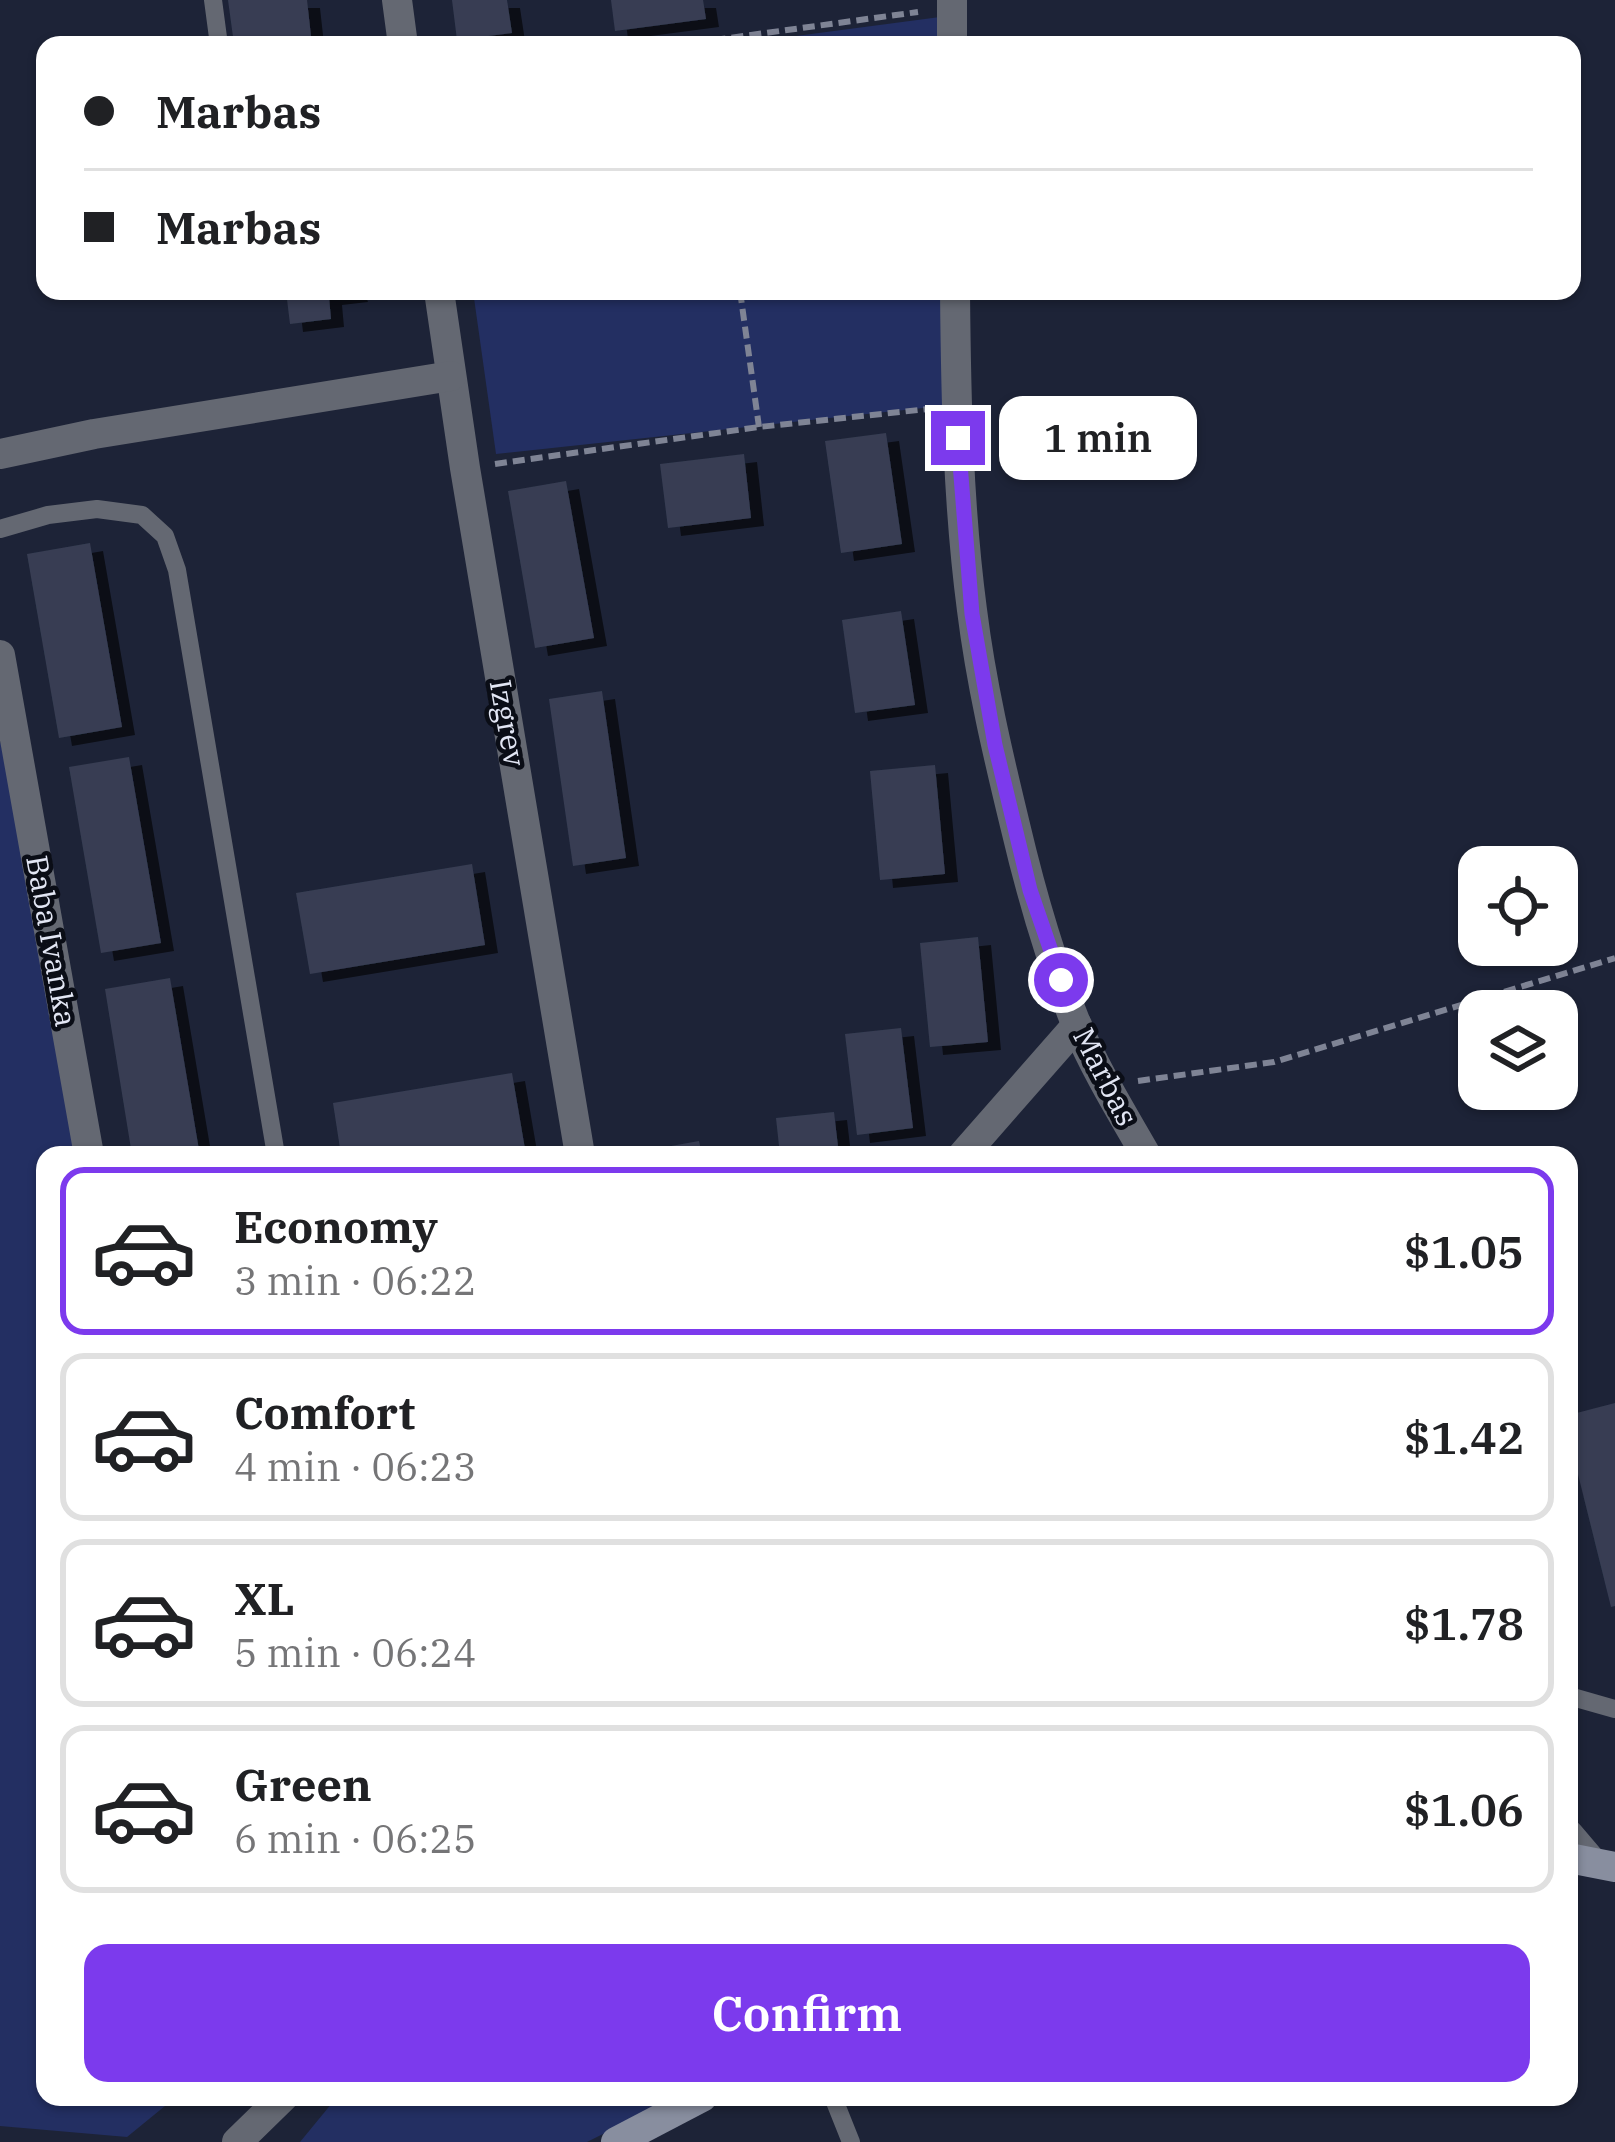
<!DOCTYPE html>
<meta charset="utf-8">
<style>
body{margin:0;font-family:"IBM Plex Serif",serif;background:#f6f6f6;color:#202124;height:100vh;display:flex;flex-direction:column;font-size:45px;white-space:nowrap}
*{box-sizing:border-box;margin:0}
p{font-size:39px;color:#757577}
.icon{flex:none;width:66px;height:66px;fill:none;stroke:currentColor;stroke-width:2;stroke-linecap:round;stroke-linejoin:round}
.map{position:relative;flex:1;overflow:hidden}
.sheet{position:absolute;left:36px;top:1146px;width:1542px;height:960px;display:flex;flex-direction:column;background:#fff;border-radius:24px;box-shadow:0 3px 9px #0004}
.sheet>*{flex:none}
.banner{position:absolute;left:36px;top:36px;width:1545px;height:264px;border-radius:24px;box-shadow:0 3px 9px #0004;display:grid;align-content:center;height:264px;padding:0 48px;background:#fff}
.tools{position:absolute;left:1458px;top:846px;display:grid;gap:24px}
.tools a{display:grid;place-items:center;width:120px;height:120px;border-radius:24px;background:#fff;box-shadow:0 3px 9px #0004;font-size:60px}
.end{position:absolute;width:54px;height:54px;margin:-27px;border:15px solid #7c3aed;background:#fff;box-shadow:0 0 0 6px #fff}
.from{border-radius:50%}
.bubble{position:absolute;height:84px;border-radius:24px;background:#fff;box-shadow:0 3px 9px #0004;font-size:39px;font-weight:600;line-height:84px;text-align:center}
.banner b{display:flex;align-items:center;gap:42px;height:114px;font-size:45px}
.banner b+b{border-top:3px solid #e0e0e0}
.banner i{width:30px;height:30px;background:#202124}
ul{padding:21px 0 0;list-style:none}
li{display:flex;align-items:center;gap:36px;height:168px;margin:0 24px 18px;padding:0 24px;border:6px solid #e0e0e0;border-radius:24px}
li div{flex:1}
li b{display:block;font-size:45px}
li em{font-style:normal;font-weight:600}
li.current{border-color:#7c3aed}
li>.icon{width:108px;height:108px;stroke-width:1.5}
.cta{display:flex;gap:24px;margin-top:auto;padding:24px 48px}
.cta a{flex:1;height:138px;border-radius:24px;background:#7c3aed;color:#fff;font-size:48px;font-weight:600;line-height:138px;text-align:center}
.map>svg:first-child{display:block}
</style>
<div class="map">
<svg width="1615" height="2142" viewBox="0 0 1615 2142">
<defs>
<filter id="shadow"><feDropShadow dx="13" dy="8" stdDeviation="0" flood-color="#0009"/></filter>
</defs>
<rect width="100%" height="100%" fill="#1d2337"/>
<g fill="#232f62">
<polygon points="940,17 941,45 729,45"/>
<polygon points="473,291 948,291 951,405 496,454"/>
<polygon points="0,739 81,1155 45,1155 45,2097 176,2097 127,2137 0,2126"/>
<polygon points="337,2097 677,2097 587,2142 300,2142"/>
</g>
<g fill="#373e53" filter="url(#shadow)">
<polygon points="228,0 307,0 312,45 257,45 256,41 234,44"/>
<polygon points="452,0 507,0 512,33 457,40"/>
<polygon points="611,0 703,0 706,19 615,31"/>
<polygon points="286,291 354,291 355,294 329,297 331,319 290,324"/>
<polygon points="886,433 902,544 841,553 825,441"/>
<polygon points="744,454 751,518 668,528 660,464"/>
<polygon points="566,481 594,638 535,648 508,491"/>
<polygon points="90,543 122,727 59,738 27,554"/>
<polygon points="901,611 915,705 855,713 842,620"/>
<polygon points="602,691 626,858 573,866 549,699"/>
<polygon points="129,757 161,943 101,953 69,767"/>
<polygon points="935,765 945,874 880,880 870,771"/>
<polygon points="472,864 485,945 310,974 296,893"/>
<polygon points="978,937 988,1042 930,1047 920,943"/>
<polygon points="170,978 199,1150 170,1155 132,1155 105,989"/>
<polygon points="901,1028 913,1128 857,1135 845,1034"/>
<polygon points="512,1073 525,1149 491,1155 341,1155 333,1103"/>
<polygon points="834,1112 839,1155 780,1155 776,1118"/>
<polygon points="699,1141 702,1155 632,1155 632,1153"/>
<polygon points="1615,1403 1615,1606 1611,1607 1569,1438 1569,1415"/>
</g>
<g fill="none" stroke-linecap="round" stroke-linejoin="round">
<g stroke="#7f8495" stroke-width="6" stroke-dasharray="12 6" stroke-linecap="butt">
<polyline points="678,45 918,12"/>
<polyline points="740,291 759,427"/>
<polyline points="495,464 759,427 928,409"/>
<polyline points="1138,1081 1274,1062 1615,958"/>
</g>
<g stroke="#646872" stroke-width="18">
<polyline points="213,0 219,45"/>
<polyline points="0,529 48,515 97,509 142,515 165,536 177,570 276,1155"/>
<polyline points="1569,1696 1615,1709"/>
<polyline points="833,2097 851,2142"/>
</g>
<g stroke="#646872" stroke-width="30">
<polyline points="397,0 403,45"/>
<polyline points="952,0 952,45"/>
<polyline points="439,291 465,468 580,1155"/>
<path d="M955,291C956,398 958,504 972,610C981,683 998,755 1015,825C1031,893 1051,962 1077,1026C1096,1071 1122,1113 1146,1155"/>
<polyline points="0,454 94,434 451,376"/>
<polyline points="0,655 89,1155"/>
<polyline points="963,1155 1077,1025"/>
<polyline points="1569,1835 1592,1862"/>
<polyline points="237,2142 283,2097"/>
</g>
<g stroke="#888e9f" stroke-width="30">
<polyline points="1569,1858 1615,1867"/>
<polyline points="616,2142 702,2097"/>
</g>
</g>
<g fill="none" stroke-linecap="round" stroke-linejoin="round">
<polyline stroke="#7c3aed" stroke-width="15" points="958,438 972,614 995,745 1030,890 1061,980"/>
</g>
<g text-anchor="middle" stroke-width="9" stroke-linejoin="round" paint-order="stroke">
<g font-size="30" fill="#e2e6f4" stroke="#0a0d16">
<text transform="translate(507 723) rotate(80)" y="10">Izgrev</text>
<text transform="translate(51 941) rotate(80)" y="10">Baba Ivanka</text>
<text transform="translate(1105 1077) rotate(63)" y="10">Marbas</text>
</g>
</g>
</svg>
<div class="tools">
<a><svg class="icon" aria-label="locate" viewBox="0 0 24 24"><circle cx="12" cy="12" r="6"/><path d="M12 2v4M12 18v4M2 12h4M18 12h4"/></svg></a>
<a><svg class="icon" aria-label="layers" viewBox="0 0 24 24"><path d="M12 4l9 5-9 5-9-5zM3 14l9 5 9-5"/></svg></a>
</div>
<i class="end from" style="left:1061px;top:980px"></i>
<i class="end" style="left:958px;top:438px"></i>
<div class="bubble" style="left:999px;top:396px;width:198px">1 min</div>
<div class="banner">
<b><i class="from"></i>Marbas</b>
<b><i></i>Marbas</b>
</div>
<section class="sheet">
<ul>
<li class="current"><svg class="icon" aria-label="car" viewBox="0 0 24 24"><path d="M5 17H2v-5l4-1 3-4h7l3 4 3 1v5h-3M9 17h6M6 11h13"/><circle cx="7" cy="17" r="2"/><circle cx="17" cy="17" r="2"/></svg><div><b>Economy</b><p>3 min · 06:22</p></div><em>$1.05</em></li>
<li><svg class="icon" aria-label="car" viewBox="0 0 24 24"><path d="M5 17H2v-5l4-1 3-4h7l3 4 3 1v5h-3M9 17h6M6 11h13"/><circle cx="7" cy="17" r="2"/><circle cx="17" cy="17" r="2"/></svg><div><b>Comfort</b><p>4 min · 06:23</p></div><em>$1.42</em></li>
<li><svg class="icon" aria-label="car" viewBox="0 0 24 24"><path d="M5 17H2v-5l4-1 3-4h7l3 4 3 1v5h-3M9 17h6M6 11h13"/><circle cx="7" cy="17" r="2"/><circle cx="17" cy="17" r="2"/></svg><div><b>XL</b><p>5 min · 06:24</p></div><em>$1.78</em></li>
<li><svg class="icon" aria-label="car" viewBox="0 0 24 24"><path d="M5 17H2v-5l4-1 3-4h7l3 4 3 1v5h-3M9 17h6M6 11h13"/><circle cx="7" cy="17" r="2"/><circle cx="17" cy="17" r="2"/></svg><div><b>Green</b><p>6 min · 06:25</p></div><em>$1.06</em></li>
</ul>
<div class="cta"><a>Confirm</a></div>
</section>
</div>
